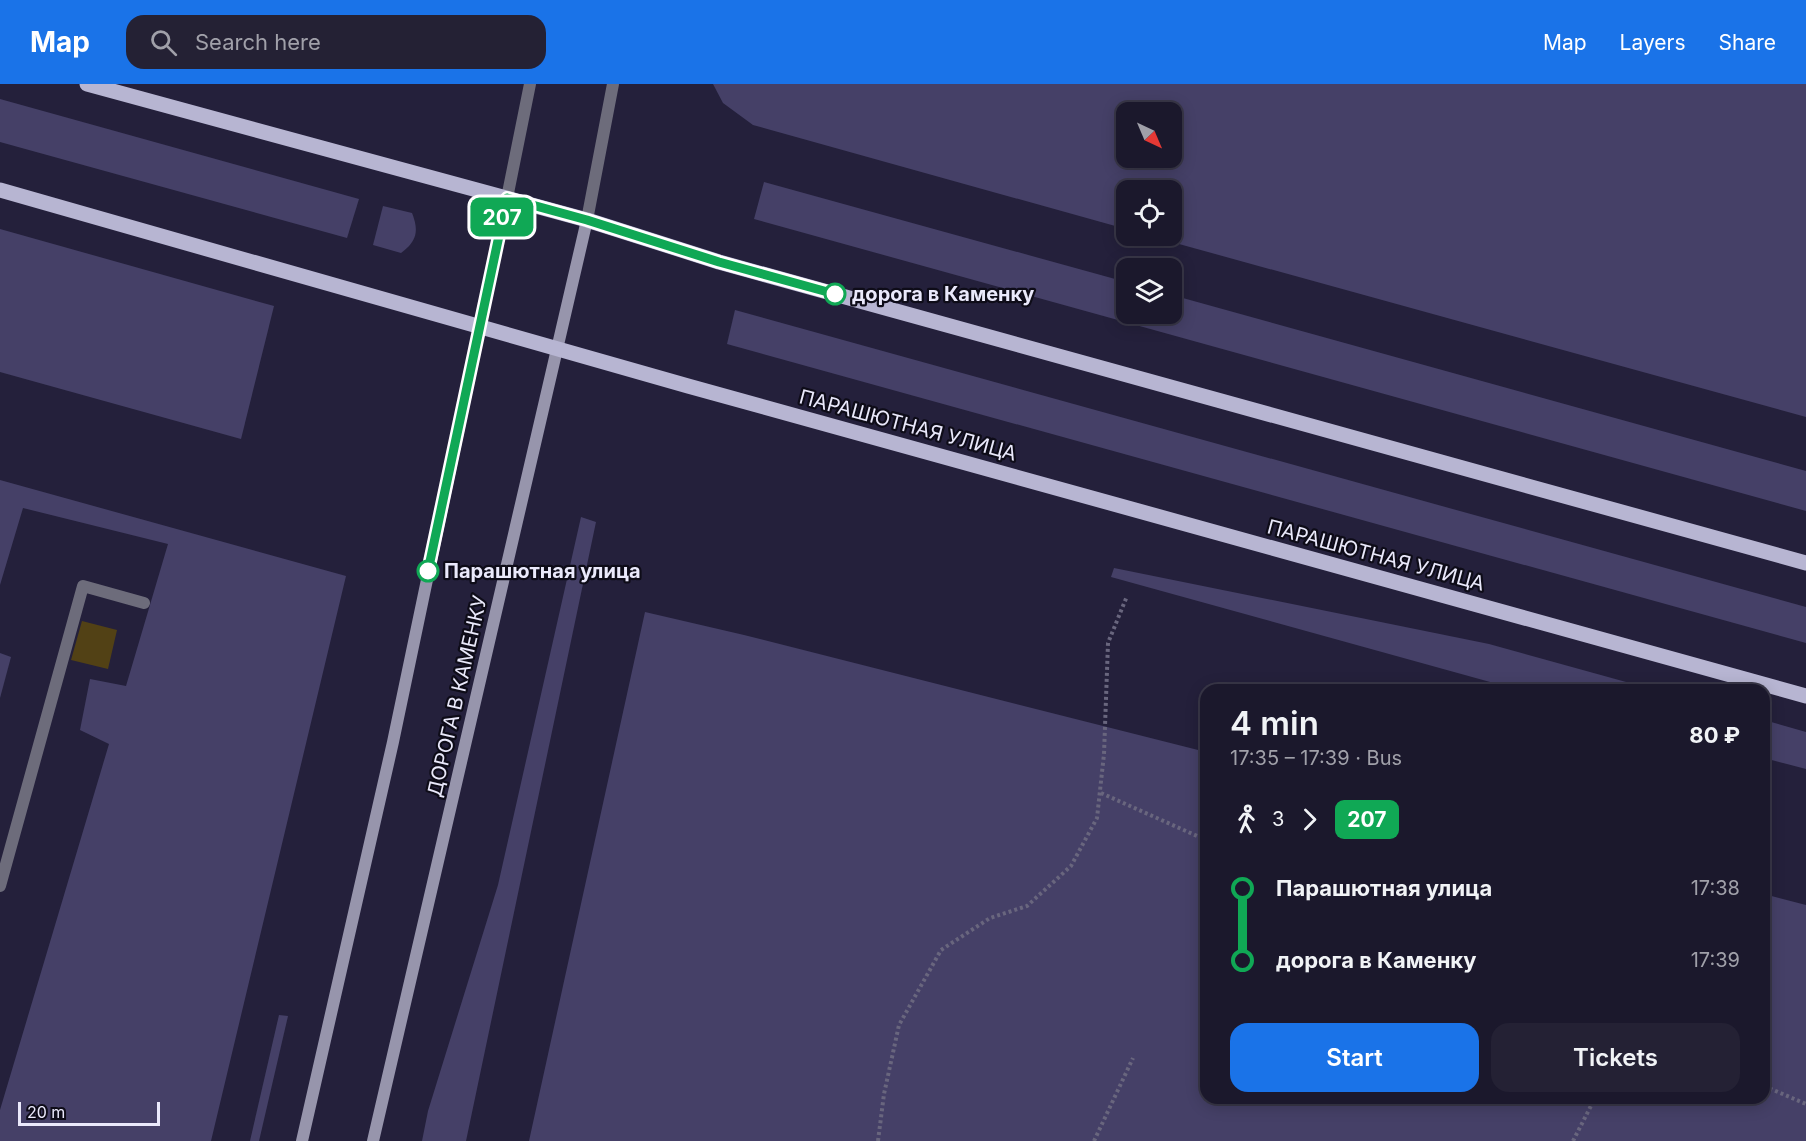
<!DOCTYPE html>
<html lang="en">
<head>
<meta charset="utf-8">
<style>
  body { margin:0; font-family:Inter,sans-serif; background:#242134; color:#f1f3f6; height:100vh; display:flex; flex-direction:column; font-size:22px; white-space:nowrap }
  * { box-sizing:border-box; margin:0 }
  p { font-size:20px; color:#a0a0a9 }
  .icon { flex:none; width:33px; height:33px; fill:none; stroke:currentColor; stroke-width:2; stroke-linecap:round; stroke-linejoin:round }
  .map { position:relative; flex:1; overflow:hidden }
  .panel { position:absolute; left:1200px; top:600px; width:570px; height:420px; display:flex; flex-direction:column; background:#1b182c; border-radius:18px; box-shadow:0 3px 15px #0003,0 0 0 2px #393748 }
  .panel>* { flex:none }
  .badge { padding:0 12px; border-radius:9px; font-size:21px; line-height:39px }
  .needle { width:39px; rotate:136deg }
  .tools { position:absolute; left:1116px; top:18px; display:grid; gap:12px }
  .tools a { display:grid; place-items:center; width:66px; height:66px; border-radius:12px; background:#1b182c; box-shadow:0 3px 15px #0003,0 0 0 2px #393748; font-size:30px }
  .scale { position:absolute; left:18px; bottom:15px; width:142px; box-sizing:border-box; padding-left:6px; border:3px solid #eae9fb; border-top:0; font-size:16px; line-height:21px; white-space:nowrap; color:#eae9fb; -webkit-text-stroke:4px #0e0c18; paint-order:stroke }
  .map>.badge { position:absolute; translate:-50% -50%; box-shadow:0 0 0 3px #fff }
  .legs { display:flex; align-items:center; gap:9px; height:66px; padding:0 30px; font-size:20px }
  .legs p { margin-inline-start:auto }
  .headline { display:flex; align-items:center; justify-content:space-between; height:102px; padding:0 30px }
  h1 { font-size:33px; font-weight:600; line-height:45px }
  .primary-button { display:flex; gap:12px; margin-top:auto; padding:12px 30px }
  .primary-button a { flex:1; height:69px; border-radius:18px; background:#1a73e8; color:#fff; font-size:24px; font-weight:600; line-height:69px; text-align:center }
  .primary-button a+a { background:#242134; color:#f1f3f6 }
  ul { padding:0 30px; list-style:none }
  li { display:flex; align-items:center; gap:21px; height:72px; font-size:22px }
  li i { display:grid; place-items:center; width:9px; height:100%; margin:0 8px; background:currentColor }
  li i::after { content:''; width:15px; height:15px; margin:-8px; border:4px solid; border-radius:50%; background:#1b182c }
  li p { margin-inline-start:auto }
  li:first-child i { background:linear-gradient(#0000 50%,currentColor 0) }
  li:last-child i { background:linear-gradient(currentColor 50%,#0000 0) }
  header { display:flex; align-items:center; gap:36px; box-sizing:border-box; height:84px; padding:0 30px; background:#1a73e8; color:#fff }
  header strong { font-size:28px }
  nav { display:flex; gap:33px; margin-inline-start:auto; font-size:21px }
  .search { width:420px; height:54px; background:#242134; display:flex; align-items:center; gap:15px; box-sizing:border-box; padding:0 21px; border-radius:18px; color:#a0a0a9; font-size:22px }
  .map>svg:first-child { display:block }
</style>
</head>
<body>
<header>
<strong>Map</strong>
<div class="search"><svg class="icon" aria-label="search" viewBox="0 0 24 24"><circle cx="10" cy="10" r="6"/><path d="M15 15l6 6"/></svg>Search here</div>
<nav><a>Map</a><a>Layers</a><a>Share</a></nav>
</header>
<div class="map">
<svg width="1806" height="1057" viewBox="0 0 1806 1057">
  <rect width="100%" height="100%" fill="#24203b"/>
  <!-- green -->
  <g fill="#454067" fill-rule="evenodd">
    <path d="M713,0H1806V333L1150,152H1172V106H1126V145L753,41L723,19ZM1126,28H1172V74H1126Z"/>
    <polygon points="0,15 359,115 347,154 0,58"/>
    <polygon points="764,98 1126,198 1126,230 1172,230 1172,211 1806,387 1806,427 754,135"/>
    <path d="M383,122L412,129C419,147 417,157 401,169L373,161Z"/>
    <polygon points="0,145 274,222 241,355 0,288"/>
    <polygon points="735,226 1806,523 1806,559 727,260"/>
    <polygon points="0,396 346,492 211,1057 0,1057 0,1026 109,660 80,646 90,595 126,602 168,460 23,424 0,501"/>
    <polygon points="581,433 596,438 466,1057 422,1057 428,1027 498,801"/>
    <polygon points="1114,484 1489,560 1655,606 1519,606 1111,493"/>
    <polygon points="645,528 744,551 1206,668 1206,1014 1764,1014 1764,810 1806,821 1806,1057 529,1057"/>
    <polygon points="0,569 11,573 0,614"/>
    <polygon points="1764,636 1806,648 1806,685 1764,674"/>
    <polygon points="279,931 288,932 259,1057 250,1057"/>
  </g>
  <!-- building -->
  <polygon fill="#524115" points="82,537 117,546 108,585 71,576"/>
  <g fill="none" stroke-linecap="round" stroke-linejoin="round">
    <!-- path -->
    <g stroke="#69667e" stroke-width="4" stroke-dasharray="3 3" stroke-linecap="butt">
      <polyline points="1101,709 1206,756"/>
      <polyline points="1764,1002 1806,1020"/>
      <polyline points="878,1057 884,1010 899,941 941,866 990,834 1027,822 1071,782 1097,734 1104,670 1108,559 1127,512"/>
      <polyline points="1094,1057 1133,974"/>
      <polyline points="1573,1057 1595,1014"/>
    </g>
    <!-- service -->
    <polyline stroke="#6d6c7b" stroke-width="12" points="0,802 83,502 144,519"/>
    <!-- minor -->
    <g stroke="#6d6c7b" stroke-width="12">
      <polyline points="507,114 530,0"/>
      <polyline points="587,136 613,0"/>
    </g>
    <!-- secondary -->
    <g stroke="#9795ac" stroke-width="12">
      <polyline points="302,1057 393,658 507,114"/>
      <polyline points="373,1057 587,136"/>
    </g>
    <!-- primary -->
    <g stroke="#b7b5d2" stroke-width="15">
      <polyline points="87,0 587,136 719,178 1806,479"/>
      <polyline points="0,106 688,302 1806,612"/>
    </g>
  </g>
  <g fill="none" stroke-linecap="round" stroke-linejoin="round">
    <!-- line-1 casing -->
    <g stroke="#fff" stroke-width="14">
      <polyline id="line-1" points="428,487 507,114 587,136 719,178 835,210"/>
    </g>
    <!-- line-1 -->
    <use href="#line-1" stroke="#10a855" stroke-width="9"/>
  </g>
  <!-- markers -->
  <g fill="#fff" stroke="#10a855" stroke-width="3">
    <circle cx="835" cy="210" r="10"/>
    <circle cx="428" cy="487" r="10"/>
  </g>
  <g text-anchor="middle" stroke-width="4.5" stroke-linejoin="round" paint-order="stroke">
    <!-- stop labels -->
    <g font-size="20" font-weight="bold" fill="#eae9fb" stroke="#0e0c18" text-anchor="start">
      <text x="852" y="217">дорога в Каменку</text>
      <text x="444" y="494">Парашютная улица</text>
    </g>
    <!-- street labels -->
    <g font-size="20" fill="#eae9fb" stroke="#0e0c18">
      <text transform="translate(908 341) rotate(15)" y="7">ПАРАШЮТНАЯ УЛИЦА</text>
      <text transform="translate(1376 471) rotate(15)" y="7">ПАРАШЮТНАЯ УЛИЦА</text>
      <text transform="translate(457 612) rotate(-77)" y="7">ДОРОГА В КАМЕНКУ</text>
    </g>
  </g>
</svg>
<div class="tools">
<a><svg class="needle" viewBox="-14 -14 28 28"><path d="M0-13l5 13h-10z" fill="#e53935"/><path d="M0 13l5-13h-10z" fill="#a0a0a9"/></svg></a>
<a><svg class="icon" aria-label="locate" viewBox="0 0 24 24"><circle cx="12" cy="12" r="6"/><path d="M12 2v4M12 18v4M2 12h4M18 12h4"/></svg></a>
<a><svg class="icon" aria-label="layers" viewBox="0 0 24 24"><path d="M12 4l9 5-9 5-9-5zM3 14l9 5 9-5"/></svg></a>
</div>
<div class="scale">20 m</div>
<b class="badge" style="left:502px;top:133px;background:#10a855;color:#fff">207</b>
<section class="panel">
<div class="headline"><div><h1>4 min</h1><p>17:35 – 17:39 · Bus</p></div><b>80 ₽</b></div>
<div class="legs"><svg class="icon" aria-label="walk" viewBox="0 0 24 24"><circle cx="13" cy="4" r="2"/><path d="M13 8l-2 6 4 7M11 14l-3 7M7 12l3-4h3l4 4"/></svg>3<svg class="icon" aria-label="forward" viewBox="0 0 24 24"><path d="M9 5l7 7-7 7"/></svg><b class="badge" style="background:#10a855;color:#fff">207</b></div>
<ul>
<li><i style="color:#10a855"></i><b>Парашютная улица</b><p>17:38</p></li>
<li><i style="color:#10a855"></i><b>дорога в Каменку</b><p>17:39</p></li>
</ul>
<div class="primary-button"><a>Start</a><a>Tickets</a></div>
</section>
</div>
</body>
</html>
